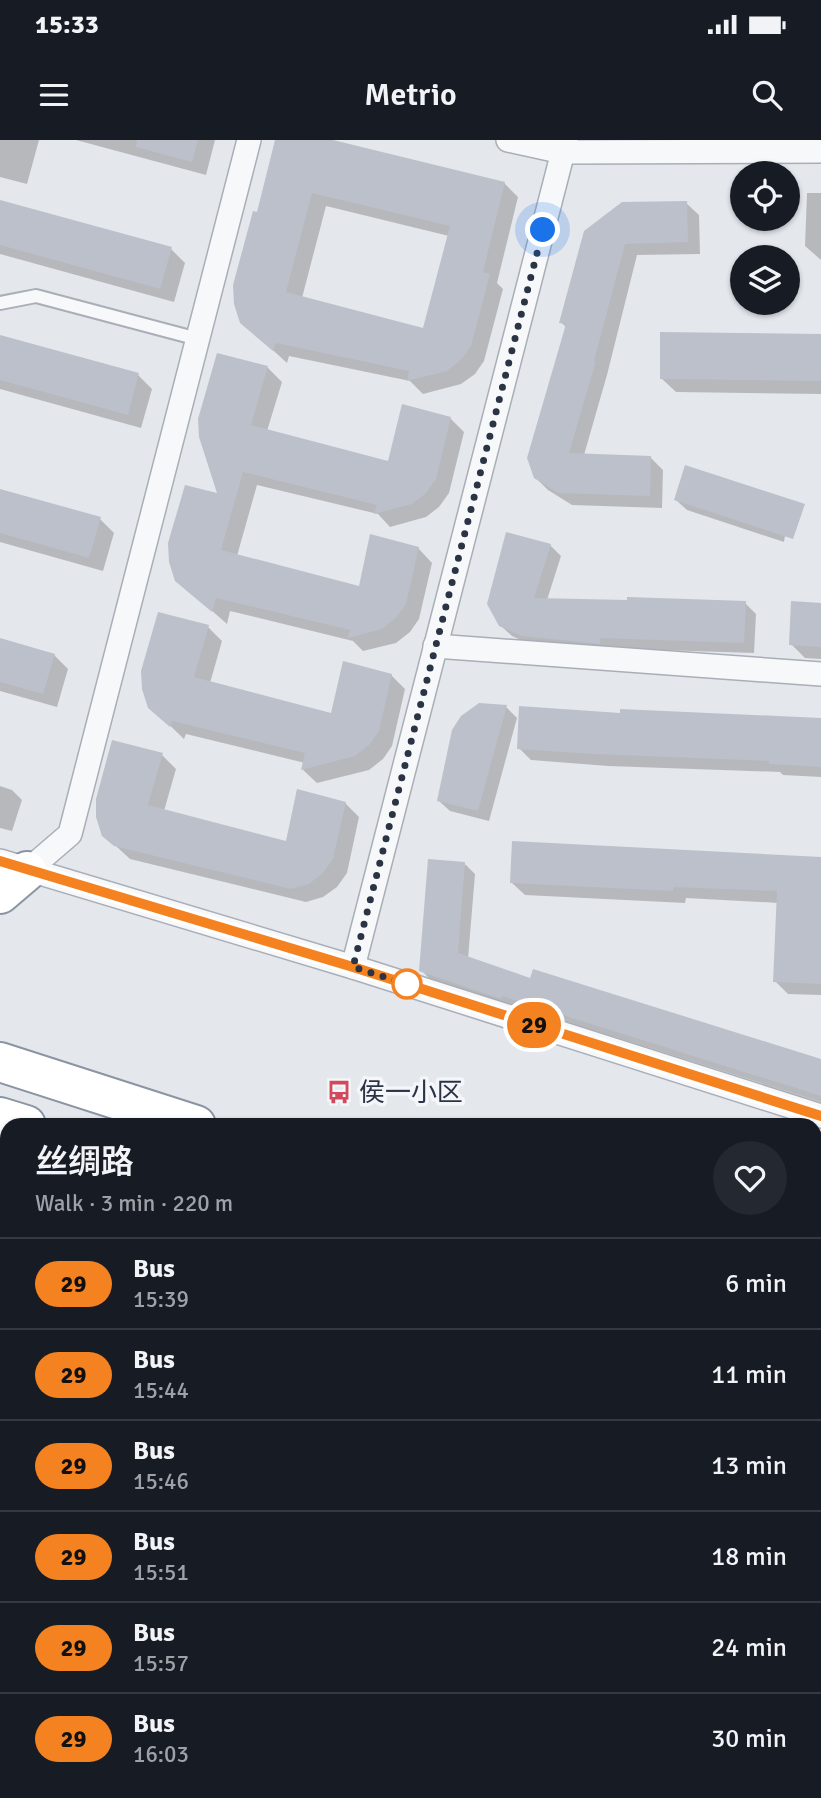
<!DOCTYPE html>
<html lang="en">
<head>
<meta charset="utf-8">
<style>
  body { margin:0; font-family:Signika,"Noto Sans SC",sans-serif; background:#242831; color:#f1f3f6; height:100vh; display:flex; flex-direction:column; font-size:26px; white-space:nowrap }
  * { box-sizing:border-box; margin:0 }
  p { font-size:23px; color:#9ea1a6 }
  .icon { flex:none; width:38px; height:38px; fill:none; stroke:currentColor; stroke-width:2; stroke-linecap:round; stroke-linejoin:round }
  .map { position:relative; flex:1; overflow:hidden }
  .panel { position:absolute; left:0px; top:978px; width:822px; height:681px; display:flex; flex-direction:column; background:#171b24; border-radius:21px 21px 0 0; box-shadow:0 2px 5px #0004 }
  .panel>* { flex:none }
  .badge { padding:0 14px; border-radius:23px; font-size:24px; line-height:46px }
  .buttons { position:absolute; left:730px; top:21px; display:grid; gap:14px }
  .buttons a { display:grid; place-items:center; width:70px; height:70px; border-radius:50%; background:#171b24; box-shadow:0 2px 5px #0004; font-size:35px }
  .you { position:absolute; width:35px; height:35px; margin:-18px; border:5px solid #fff; border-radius:50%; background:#1a73e8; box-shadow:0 0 0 10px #1a73e833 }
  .map>.badge { position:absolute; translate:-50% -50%; box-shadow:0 0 0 4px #fff }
  .round { display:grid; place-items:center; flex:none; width:74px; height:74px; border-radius:37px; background:#242831 }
  .overview { display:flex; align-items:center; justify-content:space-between; height:119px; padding:0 35px }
  h1 { font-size:33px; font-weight:600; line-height:52px }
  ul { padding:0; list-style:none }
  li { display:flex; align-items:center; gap:21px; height:91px; padding:0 35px; border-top:2px solid #363941 }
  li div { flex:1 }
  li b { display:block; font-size:26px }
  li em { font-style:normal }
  li .badge { min-width:77px; font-weight:700; text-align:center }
  .status { display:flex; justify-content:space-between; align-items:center; height:49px; padding:0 35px; background:#171b24; direction:ltr }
  .status svg { height:19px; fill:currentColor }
  header { display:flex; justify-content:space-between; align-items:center; height:91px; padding:0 35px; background:#171b24; font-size:32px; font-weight:600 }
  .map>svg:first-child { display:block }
</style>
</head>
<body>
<div class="status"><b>15:33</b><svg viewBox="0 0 49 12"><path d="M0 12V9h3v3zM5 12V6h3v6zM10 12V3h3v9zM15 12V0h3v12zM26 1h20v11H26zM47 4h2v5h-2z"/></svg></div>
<header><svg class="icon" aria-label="menu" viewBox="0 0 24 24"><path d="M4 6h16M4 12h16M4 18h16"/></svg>Metrio<svg class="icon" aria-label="search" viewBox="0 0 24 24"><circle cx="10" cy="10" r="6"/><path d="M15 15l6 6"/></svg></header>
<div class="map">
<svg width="821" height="1658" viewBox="0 0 821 1658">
  <rect width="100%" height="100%" fill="#e4e7ec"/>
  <!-- built -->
  <polygon fill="#d2d6de" points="821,1292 821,1345 816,1344 816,1306"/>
  <!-- green -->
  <polygon fill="#c9d6c5" points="0,1406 7,1408 7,1519 0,1530"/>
  <!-- shadow -->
  <g fill="#0003" fill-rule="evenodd">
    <polygon points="0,0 39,0 27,44 0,37"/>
    <polygon points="76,0 215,0 206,35"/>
    <path d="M276,0H326L504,43L518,57L497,143L503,149L484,221L475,234L461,244L423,254L410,241L289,216L287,223L242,182L258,75ZM326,66L449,96L425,190L302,158Z"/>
    <polygon points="807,53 821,53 821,120 805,106"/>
    <polygon points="0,61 171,109 185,123 174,162 0,114"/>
    <polygon points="686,63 699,75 700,114 637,115 607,235 584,315 651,318 663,330 662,368 572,365 548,350 535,337 567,188 561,182 585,92"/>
    <polygon points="0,196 138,235 152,249 141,288 0,249"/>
    <polygon points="821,196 821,254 676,252 661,238"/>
    <polygon points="219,215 268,228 282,242 267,291 390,323 450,278 464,292 449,353 439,367 426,377 390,387 378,374 257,345 237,416 360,448 418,408 432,423 419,479 410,492 396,503 363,511 353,501 230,471 227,484 177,440 219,356"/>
    <polygon points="0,351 100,379 114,393 103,431 0,402"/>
    <polygon points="676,360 789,368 784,402 687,370"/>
    <polygon points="550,405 561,416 547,460 745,463 756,474 754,513 534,506 512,496 500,485"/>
    <polygon points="821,464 821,519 805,518 791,504"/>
    <polygon points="208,487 222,501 210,543 333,575 391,535 405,549 392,606 383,619 369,630 317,643 303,630 305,623 186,594 184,599 160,576"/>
    <polygon points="0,500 54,515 68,529 57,567 0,551"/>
    <polygon points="506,567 517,578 489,681 450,671 439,661"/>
    <polygon points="622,575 821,580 821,637 783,635 780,632 608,626 531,620 519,608"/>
    <polygon points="162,615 176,629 164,671 287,703 345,663 359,677 347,733 337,747 323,757 306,762 130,719 104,695"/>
    <polygon points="0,646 12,650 22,660 12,691 0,688"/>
    <polygon points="821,719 821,855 788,854 775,841 779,763 686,758 685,763 525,755 512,743"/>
    <polygon points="465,724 475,734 468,819 531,841 821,921 821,962 513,865 511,869 432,841 421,830"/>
  </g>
  <!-- building -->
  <g fill="#bbc0ca" fill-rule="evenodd">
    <polygon points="137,0 198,0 192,22 136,7"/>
    <path d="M275,0H333L505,42L483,132L490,134L471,206L461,220L447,231L407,241L409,231L276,203L273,211L240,183L234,164L233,145L253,71L257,72ZM312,53L450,86L423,188L286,152Z"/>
    <polygon points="0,60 172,107 160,149 0,105"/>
    <polygon points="687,61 688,102 625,104 594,221 596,221 569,313 651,316 650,356 558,353 534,338 527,318 566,184 559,183 584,91 622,62"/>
    <polygon points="660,192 821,194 821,241 660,239"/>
    <polygon points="0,195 139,233 128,275 0,240"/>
    <polygon points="217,213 268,226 251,285 388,321 402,264 451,277 436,339 426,353 412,364 374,374 377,365 243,332 221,410 359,446 370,394 419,407 406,464 396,478 382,489 348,498 350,490 216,458 212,472 175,441 169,422 168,403 185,345 217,353 199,297 198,279"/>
    <polygon points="685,325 805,364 793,399 674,360"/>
    <polygon points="0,349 101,377 89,418 0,393"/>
    <polygon points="506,392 551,404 534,458 627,460 627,457 746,461 744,503 600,498 600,504 522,496 499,486 487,464"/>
    <polygon points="791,461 821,463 821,507 789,505"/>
    <polygon points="158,472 209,485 194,537 331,573 343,521 392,534 379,591 369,605 355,616 301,630 305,613 172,581 170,587 148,568 142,549 141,531"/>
    <polygon points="0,498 55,514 43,554 0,542"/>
    <polygon points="479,563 507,565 478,671 437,661 452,590 461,576"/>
    <polygon points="519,566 620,573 620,569 821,578 821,627 769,624 769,621 594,614 517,609"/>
    <polygon points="112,600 163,613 148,665 286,701 297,649 346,662 333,719 323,733 309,744 291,749 114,706 102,696 96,677 96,659"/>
    <polygon points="512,701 821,717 821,844 773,842 777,751 674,747 673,751 510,743"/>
    <polygon points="428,719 465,722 458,813 530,838 533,829 821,919 821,956 502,856 501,859 419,831"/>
  </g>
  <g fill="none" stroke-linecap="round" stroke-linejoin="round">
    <!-- service casing -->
    <g stroke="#a9aeb7" stroke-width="16">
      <polyline id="service" points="0,163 36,156 198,199"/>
    </g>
    <!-- minor casing -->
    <g stroke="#a9aeb7" stroke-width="26">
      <g id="minor">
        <polyline points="508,0 563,12 821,11"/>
        <polyline points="435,506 821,534"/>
        <polyline points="0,721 353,827 821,976"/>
        <polyline points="27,731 70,694 249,0"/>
        <polyline points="353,827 566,0"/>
        <polyline points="0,1162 7,1164"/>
      </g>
    </g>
    <!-- trunk casing -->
    <g stroke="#8b94a3" stroke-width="42">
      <g id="trunk">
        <polyline points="0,754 27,731"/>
        <polyline points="0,922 196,985"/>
        <polyline points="0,977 26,985"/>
        <polyline points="816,1186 821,1187"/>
        <polyline points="816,1246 821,1247"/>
      </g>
    </g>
    <!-- service -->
    <use href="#service" stroke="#f7f8fa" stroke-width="12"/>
    <!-- minor -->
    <use href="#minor" stroke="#f7f8fa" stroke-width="23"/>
    <!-- trunk -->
    <use href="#trunk" stroke="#fff" stroke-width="38"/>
    <!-- rail -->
    <g stroke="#7d8696" stroke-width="5" stroke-dasharray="3.5 7" stroke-linecap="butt">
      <polyline points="0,1045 7,1047"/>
      <polyline points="0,1060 7,1062"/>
      <polyline points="816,1303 821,1304"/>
      <polyline points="816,1318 821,1320"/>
    </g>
  </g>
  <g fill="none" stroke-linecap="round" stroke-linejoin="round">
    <!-- line casing -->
    <g stroke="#fff" stroke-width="16">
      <polyline id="line" points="0,721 353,827 821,976"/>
    </g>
    <!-- line -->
    <use href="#line" stroke="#f58220" stroke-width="10"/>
    <!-- walk -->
    <polyline stroke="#2b3445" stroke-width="7" stroke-dasharray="0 12.6" points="407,844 353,827 543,90"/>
  </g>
  <!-- icons -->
  <defs>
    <g id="bus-bare" transform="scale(1.89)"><path d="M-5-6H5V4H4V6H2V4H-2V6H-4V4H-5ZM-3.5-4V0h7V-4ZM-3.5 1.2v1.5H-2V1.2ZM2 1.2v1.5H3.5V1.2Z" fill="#d1495b" stroke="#f4f6f9" stroke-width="2.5" paint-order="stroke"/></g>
  </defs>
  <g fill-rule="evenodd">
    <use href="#bus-bare" x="339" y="952"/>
  </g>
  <!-- markers -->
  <circle fill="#fff" stroke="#f58220" stroke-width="3.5" cx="407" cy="844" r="14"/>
  <g text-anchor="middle" stroke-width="7" stroke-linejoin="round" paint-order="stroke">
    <!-- poi labels -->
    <g font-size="26" fill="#2b3445" stroke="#f4f6f9" text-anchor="start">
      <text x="359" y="961">侯一小区</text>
    </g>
  </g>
</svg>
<div class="buttons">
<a><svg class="icon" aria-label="locate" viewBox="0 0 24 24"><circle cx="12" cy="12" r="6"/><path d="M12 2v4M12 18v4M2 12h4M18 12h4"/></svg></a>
<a><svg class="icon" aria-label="layers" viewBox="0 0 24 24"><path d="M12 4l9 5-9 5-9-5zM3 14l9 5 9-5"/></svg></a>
</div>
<div class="you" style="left:543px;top:90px"></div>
<b class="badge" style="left:534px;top:885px;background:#f58220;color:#111">29</b>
<section class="panel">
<div class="overview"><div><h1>丝绸路</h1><p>Walk · 3 min · 220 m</p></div><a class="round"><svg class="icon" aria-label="heart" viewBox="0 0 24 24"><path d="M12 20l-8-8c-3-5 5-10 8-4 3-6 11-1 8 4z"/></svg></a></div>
<ul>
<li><span class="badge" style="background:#f58220;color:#111">29</span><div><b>Bus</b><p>15:39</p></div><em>6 min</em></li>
<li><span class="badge" style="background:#f58220;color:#111">29</span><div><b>Bus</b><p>15:44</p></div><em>11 min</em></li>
<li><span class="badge" style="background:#f58220;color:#111">29</span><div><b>Bus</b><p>15:46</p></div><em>13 min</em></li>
<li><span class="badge" style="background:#f58220;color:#111">29</span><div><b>Bus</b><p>15:51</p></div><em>18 min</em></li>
<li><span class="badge" style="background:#f58220;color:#111">29</span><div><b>Bus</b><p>15:57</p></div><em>24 min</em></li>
<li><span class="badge" style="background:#f58220;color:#111">29</span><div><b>Bus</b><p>16:03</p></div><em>30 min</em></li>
</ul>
</section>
</div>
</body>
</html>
